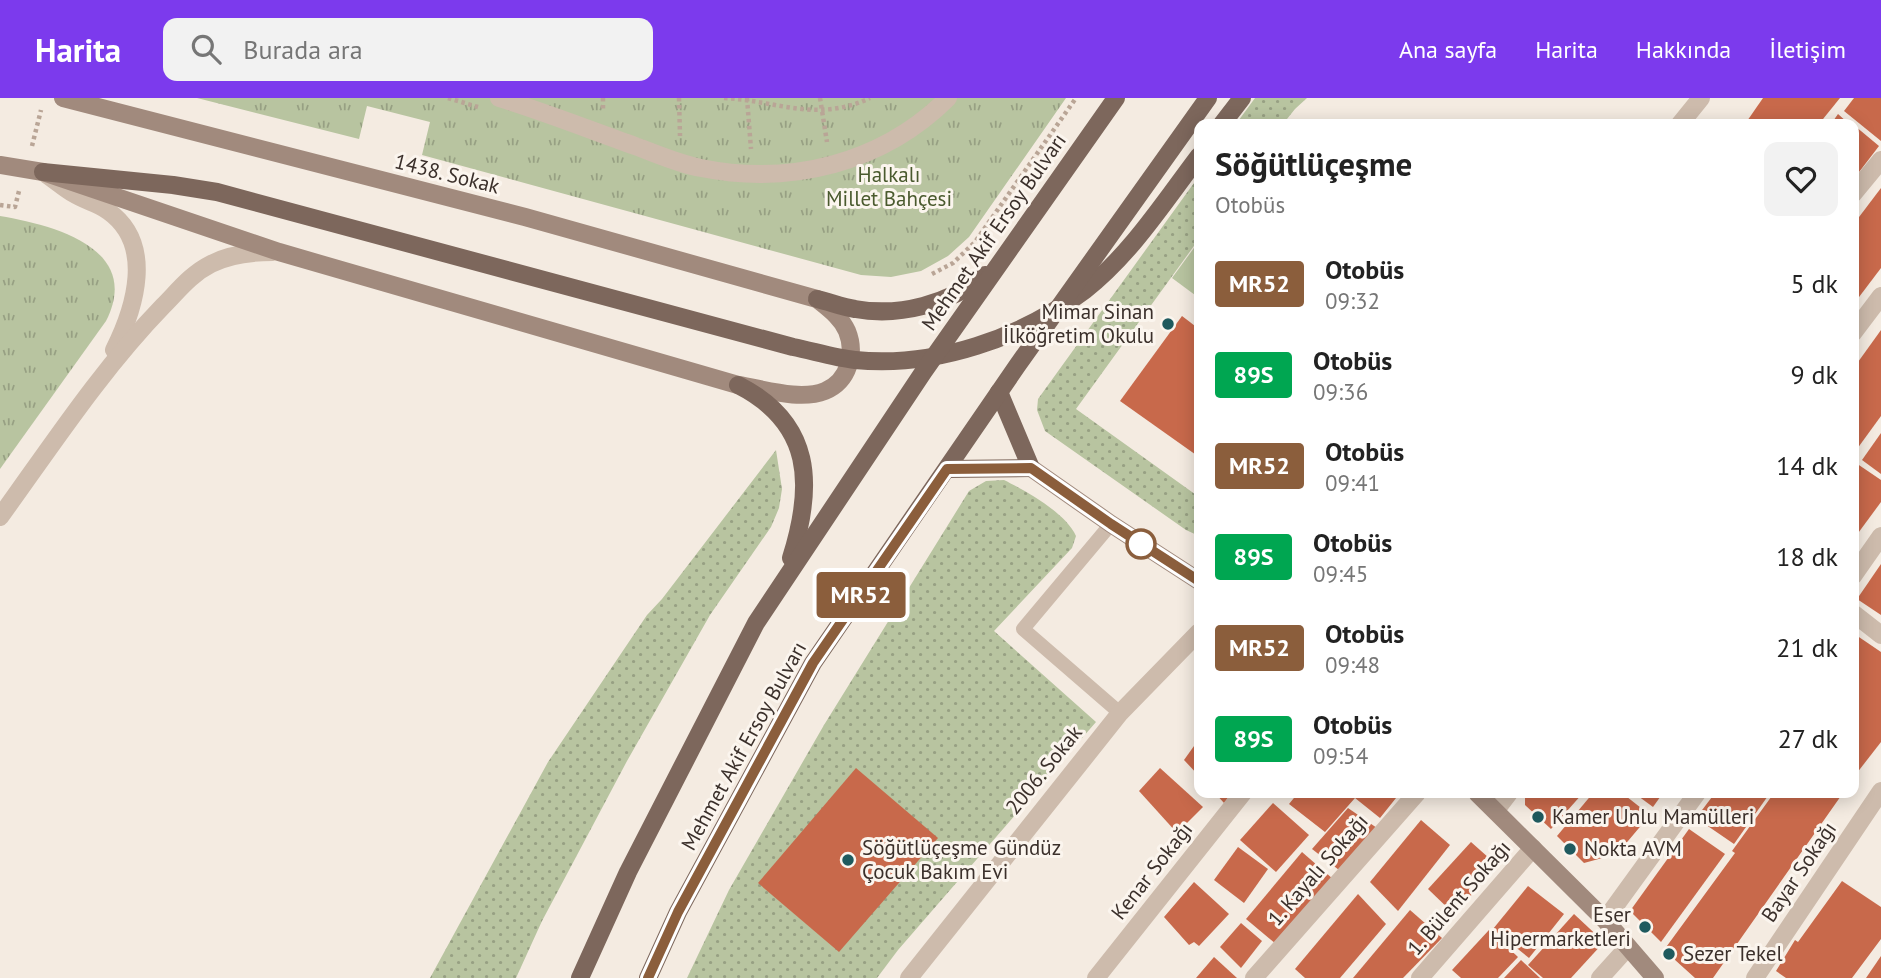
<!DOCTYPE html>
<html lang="tr">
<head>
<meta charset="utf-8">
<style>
  body { margin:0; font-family:"PT Sans",sans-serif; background:#f2f2f2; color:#222; height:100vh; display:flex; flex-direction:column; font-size:26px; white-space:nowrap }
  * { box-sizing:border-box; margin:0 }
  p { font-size:23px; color:#767676 }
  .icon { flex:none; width:38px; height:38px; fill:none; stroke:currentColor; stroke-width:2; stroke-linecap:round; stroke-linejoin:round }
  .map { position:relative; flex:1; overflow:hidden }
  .drawer { position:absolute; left:1194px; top:21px; width:665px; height:679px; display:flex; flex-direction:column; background:#fff; border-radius:14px; box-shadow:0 4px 18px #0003 }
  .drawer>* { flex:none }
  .badge { padding:0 14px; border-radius:5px; font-size:24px; line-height:46px }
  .map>.badge { position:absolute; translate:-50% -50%; box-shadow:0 0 0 4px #fff }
  .round { display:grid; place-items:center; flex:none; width:74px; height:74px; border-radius:14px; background:#f2f2f2 }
  .summary { display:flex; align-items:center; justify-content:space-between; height:119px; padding:0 21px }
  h1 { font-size:33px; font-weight:700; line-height:52px }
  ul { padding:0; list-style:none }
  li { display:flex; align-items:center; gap:21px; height:91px; padding:0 21px }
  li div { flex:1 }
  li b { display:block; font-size:26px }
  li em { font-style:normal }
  li .badge { min-width:77px; font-weight:700; text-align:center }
  header { display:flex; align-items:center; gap:42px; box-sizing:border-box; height:98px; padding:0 35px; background:#7c3aed; color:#fff }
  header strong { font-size:33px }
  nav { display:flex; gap:38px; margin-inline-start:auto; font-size:24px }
  .search { width:490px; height:63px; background:#f2f2f2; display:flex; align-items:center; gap:18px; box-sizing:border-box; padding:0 24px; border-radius:14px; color:#767676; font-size:26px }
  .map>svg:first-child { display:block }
</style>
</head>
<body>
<header>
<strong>Harita</strong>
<div class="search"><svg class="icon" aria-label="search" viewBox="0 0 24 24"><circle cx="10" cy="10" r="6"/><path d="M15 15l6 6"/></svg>Burada ara</div>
<nav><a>Ana sayfa</a><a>Harita</a><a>Hakkında</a><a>İletişim</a></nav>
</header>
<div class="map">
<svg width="1881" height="880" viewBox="0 0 1881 880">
  <defs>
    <pattern id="grass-dots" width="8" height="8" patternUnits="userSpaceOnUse" patternTransform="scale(1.75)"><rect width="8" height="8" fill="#b8c4a0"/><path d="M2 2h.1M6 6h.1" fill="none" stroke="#97a083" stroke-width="1.8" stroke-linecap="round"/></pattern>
    <pattern id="park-tufts" width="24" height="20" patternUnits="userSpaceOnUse" patternTransform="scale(1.75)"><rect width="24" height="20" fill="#b8c4a0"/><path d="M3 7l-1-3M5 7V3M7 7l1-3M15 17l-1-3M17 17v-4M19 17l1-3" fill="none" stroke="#97a083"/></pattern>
  </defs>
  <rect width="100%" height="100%" fill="#f4ebe1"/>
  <!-- grass -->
  <g fill="url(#grass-dots)">
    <polygon points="1255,0 1307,0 1295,11 1283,26 1236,26"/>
    <polygon points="1199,78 1199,141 1076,311 1199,399 1199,438 1186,432 1045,333 1037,312 1038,301"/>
    <polygon points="776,352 782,391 779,410 771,429 710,517 627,663 542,823 516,880 430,880 548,664 647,517 662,501"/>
    <path d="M1004,382C1026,393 1066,415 1076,438L1072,450L994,533L1096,624L898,852L877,880H687L729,792L824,627L969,393L986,383Z"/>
  </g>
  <!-- park -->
  <g fill="url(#park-tufts)">
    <polygon points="197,0 1066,0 969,139 948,158 921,173 891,179 861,177 422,57 430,24 367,8 359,41"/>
    <path d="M0,118C53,127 143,150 106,223L0,371Z"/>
  </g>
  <!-- garden -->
  <polygon fill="#b8c4a0" points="1199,143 1199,200 1172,180"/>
  <!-- building -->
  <g fill="#c8694b">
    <polygon points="1763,0 1840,0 1819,26 1745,26"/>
    <polygon points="1854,0 1881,0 1881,43 1844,13"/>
    <polygon points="1838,16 1848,25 1849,23 1879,48 1856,78 1853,76 1853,26 1831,26"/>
    <polygon points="1881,90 1881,170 1853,207 1853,127"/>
    <polygon points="1182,218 1199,231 1199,359 1120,303"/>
    <polygon points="1881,232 1881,318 1857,351 1853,348 1853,271"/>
    <polygon points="1881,335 1881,376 1862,362"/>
    <polygon points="1853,363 1881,382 1881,404 1853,442"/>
    <polygon points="1881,466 1881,517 1857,501"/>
    <polygon points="1853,535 1881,554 1881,644 1853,680"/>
    <polygon points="1199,641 1199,678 1184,662"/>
    <polygon points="856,670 938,740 839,854 758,785"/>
    <polygon points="1160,670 1203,709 1177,735 1139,693"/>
    <polygon points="1215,695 1232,695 1224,705"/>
    <polygon points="1298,695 1400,695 1380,720 1355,700 1325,734 1289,706"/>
    <polygon points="1525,695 1583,695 1551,731 1525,707"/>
    <polygon points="1593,695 1622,695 1650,717 1617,756 1584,765 1557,738"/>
    <polygon points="1634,695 1663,695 1653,709"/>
    <polygon points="1715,695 1770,695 1734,746 1696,720"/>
    <polygon points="1774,695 1843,695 1713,880 1695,880 1664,852 1735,755 1732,753"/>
    <polygon points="1273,705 1309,737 1276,774 1240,742"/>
    <polygon points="1348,710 1377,730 1339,772 1312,751"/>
    <polygon points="1421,722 1450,747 1398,813 1370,784"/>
    <polygon points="1689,731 1725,756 1661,844 1630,813"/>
    <polygon points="1471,744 1498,768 1454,816 1428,791"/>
    <polygon points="1238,749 1268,771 1244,805 1214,782"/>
    <polygon points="1302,754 1333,781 1276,846 1246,821"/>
    <polygon points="1842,783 1881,809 1881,841 1852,880 1786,880 1776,873 1795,842 1798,844"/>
    <polygon points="1194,784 1229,816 1199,848 1194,844 1189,847 1164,819"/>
    <polygon points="1528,788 1564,816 1529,860 1493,831"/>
    <polygon points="1358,796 1386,826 1340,880 1305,880 1295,871"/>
    <polygon points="1410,812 1442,840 1403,880 1353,880"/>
    <polygon points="1574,816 1604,844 1571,880 1543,880 1528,867"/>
    <polygon points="1241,825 1262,843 1241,870 1220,849"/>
    <polygon points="1489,832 1518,859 1498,880 1461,880 1452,872"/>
    <polygon points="1881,858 1881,880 1866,880"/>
    <polygon points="1214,859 1237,880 1196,880"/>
    <polygon points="1521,862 1540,880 1504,880"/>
  </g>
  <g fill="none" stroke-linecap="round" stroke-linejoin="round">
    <!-- path -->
    <g stroke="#b9a596" stroke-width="4.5" stroke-dasharray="3.5 3.5" stroke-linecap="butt">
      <polyline points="448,0 478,9"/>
      <polyline points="603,0 603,12"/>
      <polyline points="679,0 680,38"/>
      <path d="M724,0C779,3 816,25 870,0"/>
      <polyline points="747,0 751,51"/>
      <polyline points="820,0 827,44"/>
      <polyline points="32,48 41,12"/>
      <polyline points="0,107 15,109 19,93"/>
      <polyline points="932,176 953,165 975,144 1076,0"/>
    </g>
    <!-- lane -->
    <polyline stroke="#cdbbac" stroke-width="14" points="1111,426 1023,531 1120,615"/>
    <!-- street -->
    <g stroke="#cdbbac" stroke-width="18">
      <path d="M499,0C545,14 590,32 635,48C657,56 679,66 701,70C791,88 883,65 948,0"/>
      <polyline points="1680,26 1701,0"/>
      <path d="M47,77C56,83 65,91 74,96C85,103 98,105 108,113C155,146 135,210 114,252"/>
      <polyline points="1853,96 1881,62"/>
      <polyline points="1853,235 1881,198"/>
      <path d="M0,419C52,347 101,272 163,208C178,193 191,176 211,166C230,156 252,154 273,154"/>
      <polyline points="1853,478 1881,438"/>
      <polyline points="1853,515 1881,537"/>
      <polyline points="1496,712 1509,695"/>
      <polyline points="1605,822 1697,695"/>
      <polyline points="909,880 1120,615 1199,534"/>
      <polyline points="1096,880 1243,695"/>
      <polyline points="1254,880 1417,695"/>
      <polyline points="1420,880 1533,750"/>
      <polyline points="1600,880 1628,849"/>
      <polyline points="1755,880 1881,693"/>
    </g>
    <!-- secondary -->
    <g stroke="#a18a7d" stroke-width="18">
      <path d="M0,67L43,74L279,154L738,287C764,291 800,303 825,293C849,283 856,255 847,233C841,219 828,210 817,201L525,119L63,0"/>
      <polyline points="1031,370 1111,426 1199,483"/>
      <polyline points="1477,695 1605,822 1655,880"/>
    </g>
    <!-- primary -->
    <g stroke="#7d675c" stroke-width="18">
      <polyline points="1222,26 1242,0"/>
      <path d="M43,74L173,87L217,94L793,249C813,253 835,260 855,262C935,270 1022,240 1085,192C1131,156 1164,104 1199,58"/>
      <path d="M817,201C830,204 842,209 855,211C900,219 949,206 985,177"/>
      <path d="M738,287C813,325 814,387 791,460"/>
      <polyline points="947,371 1031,370 999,294"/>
      <polyline points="580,880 628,774 756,525 924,273 1116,0"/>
      <polyline points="648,880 678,814 813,565 1017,268 1208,0"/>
    </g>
  </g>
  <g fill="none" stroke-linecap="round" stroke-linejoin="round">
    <!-- line casing -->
    <g stroke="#fff" stroke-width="16">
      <polyline id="line" points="648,880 678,814 813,565 947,371 1031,370 1111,426 1199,483"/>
    </g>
    <!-- line -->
    <use href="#line" stroke="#8b5e3c" stroke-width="10"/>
  </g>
  <!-- markers -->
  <g fill="#1f5a5e" stroke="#fbf5ee" stroke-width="2.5">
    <circle cx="1168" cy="226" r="7"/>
    <circle cx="1538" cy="719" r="7"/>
    <circle cx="1570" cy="751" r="7"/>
    <circle cx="848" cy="762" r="7"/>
    <circle cx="1645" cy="829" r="7"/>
    <circle cx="1669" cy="856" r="7"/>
  </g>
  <circle fill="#fff" stroke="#8b5e3c" stroke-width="3.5" cx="1141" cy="446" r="14"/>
  <g text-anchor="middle" stroke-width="6" stroke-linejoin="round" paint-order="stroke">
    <!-- street labels -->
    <g font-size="21" fill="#3b302b" stroke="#fbf5ee">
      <text transform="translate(447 76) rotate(14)" y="7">1438. Sokak</text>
      <text transform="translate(994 134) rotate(-55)" y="7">Mehmet Akif Ersoy Bulvarı</text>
      <text transform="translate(744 648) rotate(-61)" y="7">Mehmet Akif Ersoy Bulvarı</text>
      <text transform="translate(1044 672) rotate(-51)" y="7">2006. Sokak</text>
      <text transform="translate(1318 772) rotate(-49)" y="7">1. Kayalı Sokağı</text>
      <text transform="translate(1152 773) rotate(-52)" y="7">Kenar Sokağı</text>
      <text transform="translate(1799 774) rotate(-56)" y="7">Bayar Sokağı</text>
      <text transform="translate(1459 800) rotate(-49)" y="7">1. Bülent Sokağı</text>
    </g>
    <!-- park labels -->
    <g font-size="21" fill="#4a5a2e" stroke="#fbf5ee">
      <text x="889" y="84">Halkalı<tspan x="889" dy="24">Millet Bahçesi</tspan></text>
    </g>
    <!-- poi labels -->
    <g font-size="21" fill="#3b302b" stroke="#fbf5ee" text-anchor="start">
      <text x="1154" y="221" text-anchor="end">Mimar Sinan<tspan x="1154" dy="24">İlköğretim Okulu</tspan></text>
      <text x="1552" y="726">Kamer Unlu Mamülleri</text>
      <text x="862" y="757">Söğütlüçeşme Gündüz<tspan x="862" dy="24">Çocuk Bakım Evi</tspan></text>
      <text x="1584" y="758">Nokta AVM</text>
      <text x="1631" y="824" text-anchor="end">Eser<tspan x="1631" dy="24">Hipermarketleri</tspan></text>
      <text x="1683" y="863">Sezer Tekel</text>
    </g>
  </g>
</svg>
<b class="badge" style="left:861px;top:497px;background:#8b5e3c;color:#fff">MR52</b>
<section class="drawer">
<div class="summary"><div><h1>Söğütlüçeşme</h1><p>Otobüs</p></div><a class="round"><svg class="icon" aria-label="heart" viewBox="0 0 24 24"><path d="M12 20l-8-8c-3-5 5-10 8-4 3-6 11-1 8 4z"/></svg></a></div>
<ul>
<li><span class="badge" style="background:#8b5e3c;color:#fff">MR52</span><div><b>Otobüs</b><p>09:32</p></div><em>5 dk</em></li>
<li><span class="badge" style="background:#00a651;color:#fff">89S</span><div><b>Otobüs</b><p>09:36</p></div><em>9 dk</em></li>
<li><span class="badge" style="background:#8b5e3c;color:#fff">MR52</span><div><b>Otobüs</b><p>09:41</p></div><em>14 dk</em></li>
<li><span class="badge" style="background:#00a651;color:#fff">89S</span><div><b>Otobüs</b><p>09:45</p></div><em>18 dk</em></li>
<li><span class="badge" style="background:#8b5e3c;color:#fff">MR52</span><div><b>Otobüs</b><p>09:48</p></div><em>21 dk</em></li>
<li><span class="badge" style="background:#00a651;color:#fff">89S</span><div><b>Otobüs</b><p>09:54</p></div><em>27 dk</em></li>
</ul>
</section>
</div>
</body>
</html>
